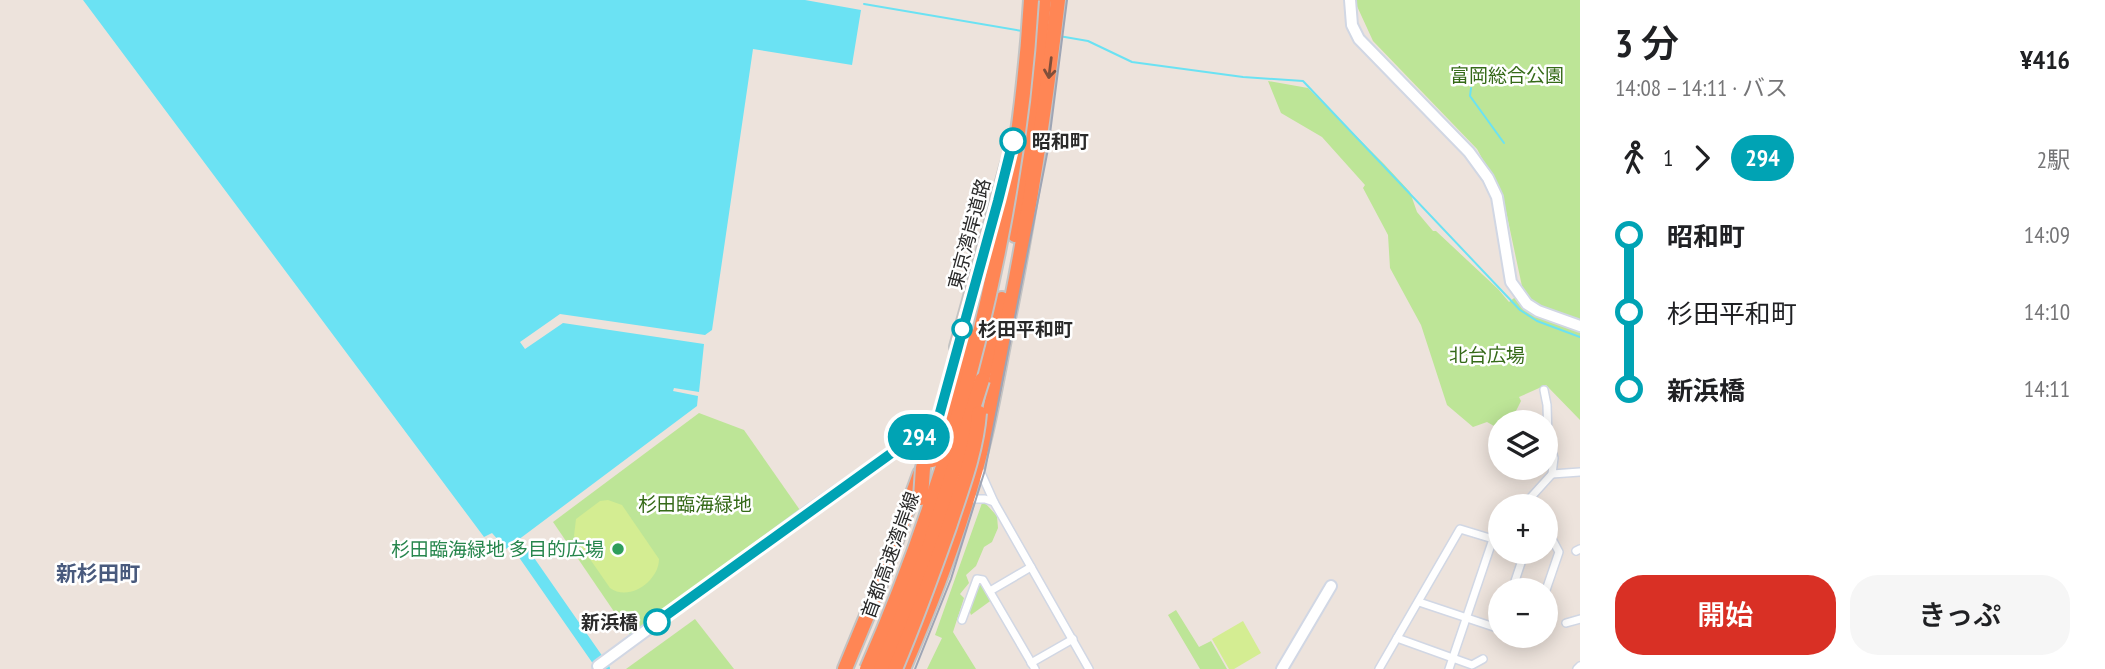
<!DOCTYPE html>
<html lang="ja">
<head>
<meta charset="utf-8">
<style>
  body { margin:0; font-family:"PT Sans Narrow","Noto Sans JP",sans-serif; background:#f6f6f6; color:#202124; height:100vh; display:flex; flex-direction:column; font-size:26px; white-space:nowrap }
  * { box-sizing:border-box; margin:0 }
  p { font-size:23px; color:#757577 }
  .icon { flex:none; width:38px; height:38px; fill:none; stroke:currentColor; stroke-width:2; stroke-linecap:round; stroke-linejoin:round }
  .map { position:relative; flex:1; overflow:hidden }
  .drawer { display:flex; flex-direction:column; background:#fff; width:525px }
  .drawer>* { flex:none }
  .badge { padding:0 14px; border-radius:23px; font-size:24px; line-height:46px }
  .tools { position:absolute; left:1488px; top:410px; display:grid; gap:14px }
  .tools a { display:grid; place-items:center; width:70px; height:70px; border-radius:50%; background:#fff; box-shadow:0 4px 18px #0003; font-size:35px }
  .map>.badge { position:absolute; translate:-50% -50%; box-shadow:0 0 0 4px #fff }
  .legs { display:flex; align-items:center; gap:10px; height:77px; padding:0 35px; font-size:23px }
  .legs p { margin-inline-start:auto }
  .overview { display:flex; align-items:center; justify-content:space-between; height:119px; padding:0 35px }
  h1 { font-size:38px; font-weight:600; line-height:52px }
  .button { display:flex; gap:14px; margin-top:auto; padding:14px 35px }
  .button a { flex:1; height:80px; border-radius:28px; background:#d93025; color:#fff; font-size:28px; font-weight:600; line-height:80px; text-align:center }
  .button a+a { background:#f6f6f6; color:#202124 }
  ul { padding:0 35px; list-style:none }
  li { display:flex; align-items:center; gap:24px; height:77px; font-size:26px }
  li i { display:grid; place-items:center; width:10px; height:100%; margin:0 9px; background:currentColor }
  li i::after { content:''; width:18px; height:18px; margin:-9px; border:5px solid; border-radius:50%; background:#fff }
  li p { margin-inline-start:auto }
  li:first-child i { background:linear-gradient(#0000 50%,currentColor 0) }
  li:last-child i { background:linear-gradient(currentColor 50%,#0000 0) }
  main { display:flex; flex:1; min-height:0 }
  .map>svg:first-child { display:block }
</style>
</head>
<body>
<main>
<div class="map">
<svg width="1580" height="669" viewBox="0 0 1580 669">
  <rect width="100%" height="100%" fill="#ede3dc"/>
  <!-- green -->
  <g fill="#bde597">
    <polygon points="1357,0 1580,0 1580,420 1546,385 1519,397 1521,401 1512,419 1500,422 1494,426 1487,422 1473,427 1447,405 1421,325 1390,268 1388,235 1363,188 1365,185 1322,137 1281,113 1268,81 1308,88 1384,164 1410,192 1417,212 1433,231 1436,231 1498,289 1509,302 1523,291 1503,197 1477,149 1373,41 1356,4"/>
    <polygon points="699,413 744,430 802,513 632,638 553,522"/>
    <polygon points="982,503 986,504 997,516 998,528 992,542 984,547 976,566 966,575 969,583 960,594 964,598 953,632 976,669 927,669 942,638 935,635"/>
    <polygon points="976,582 984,582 993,599 971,615 968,607"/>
    <polygon points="1176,610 1199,647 1211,641 1227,669 1200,669 1168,615"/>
    <polygon points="695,619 734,669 626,669"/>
  </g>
  <!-- pitch -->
  <g fill="#d4ed92">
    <path d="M608,500L622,505L659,559C659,581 629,602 610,588L574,536L576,519L600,501Z"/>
    <polygon points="1243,621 1261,653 1234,669 1229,669 1212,639"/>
  </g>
  <!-- water -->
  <polygon fill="#6be2f3" points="83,0 805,0 861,10 852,65 753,49 712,330 705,335 560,314 520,342 525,349 563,323 704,344 699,392 674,388 673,391 698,396 697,406 506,549 492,533 484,537"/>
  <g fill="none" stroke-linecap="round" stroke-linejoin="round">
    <!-- stream -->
    <g stroke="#6be2f3" stroke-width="2">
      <polyline points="864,4 1022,31"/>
      <polyline points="1059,36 1088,41 1132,62 1243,77 1303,81 1520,310 1537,321 1580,337"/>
      <polyline points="1471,88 1470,96 1504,143"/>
    </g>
    <!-- river -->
    <polyline stroke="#6be2f3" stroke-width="12" points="515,541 604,669"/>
    <!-- street casing -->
    <g stroke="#d1d7e4" stroke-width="10">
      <g id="street">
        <polyline points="1544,390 1547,405 1548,438 1554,458 1552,474"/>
        <polyline points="977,464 994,502 1089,669"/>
        <polyline points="968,499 985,499 994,502"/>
        <polyline points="1523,506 1552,474 1580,472"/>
        <polyline points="1545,526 1559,552 1545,593"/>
        <polyline points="1576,551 1580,549"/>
        <polyline points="1512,590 1525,551"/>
        <polyline points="990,591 1031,567"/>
        <polyline points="1419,602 1500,629"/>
        <polyline points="962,620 977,579 983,580 1035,669"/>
        <polyline points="1566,623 1580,619"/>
        <polyline points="1518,635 1529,639 1531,635"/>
        <polyline points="1397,638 1472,665 1483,659"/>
        <polyline points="1031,663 1073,639"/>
        <polyline points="1379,669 1460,529 1493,539"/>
        <polyline points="1449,669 1493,539 1500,532"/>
        <polyline points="1577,669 1580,666"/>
      </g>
    </g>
    <!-- secondary casing -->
    <g stroke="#d1d7e4" stroke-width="14">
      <g id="secondary">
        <polyline points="1350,0 1352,25 1359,39 1469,152 1488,178 1497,197 1511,282 1527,304 1538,311 1580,326"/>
        <polyline points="598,666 807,512 907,442 925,436 942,443"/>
        <polyline points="1282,669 1331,586"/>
      </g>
    </g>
    <!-- highway casing -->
    <g stroke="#c3c3c3" stroke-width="18">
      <g id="highway">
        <polyline points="1015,235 1033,108 1044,0"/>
        <polyline points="957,347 1008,164"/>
        <polyline points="982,380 1002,299"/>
        <polyline points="845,669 879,587 920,474"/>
        <path d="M903,669C936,593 966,514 985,434C995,391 1002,347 1011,304C1031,203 1046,102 1058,0"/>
      </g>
    </g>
    <!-- street -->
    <use href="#street" stroke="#fff" stroke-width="7"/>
    <!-- secondary -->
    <use href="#secondary" stroke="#fff" stroke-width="10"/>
    <!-- highway -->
    <use href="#highway" stroke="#ff8655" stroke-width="14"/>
    <!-- tram -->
    <polyline stroke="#9ea5b5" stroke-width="2" points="915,669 951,579 985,470 1048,149 1067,0"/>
    <!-- highway-bridge casing -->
    <g stroke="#c3c3c3" stroke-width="18" stroke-linecap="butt">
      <g id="highway-bridge">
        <polyline points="932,460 968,334"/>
        <polyline points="921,498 923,468 929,447"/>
        <path d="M867,669C957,465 1018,223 1031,0"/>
        <polyline points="881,669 927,554 982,380"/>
        <path d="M895,669C915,622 932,575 949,527C961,490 976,452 979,413"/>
      </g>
    </g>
    <!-- highway-bridge -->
    <use href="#highway-bridge" stroke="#ff8655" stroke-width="14"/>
  </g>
  <!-- one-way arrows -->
  <defs><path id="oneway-shaft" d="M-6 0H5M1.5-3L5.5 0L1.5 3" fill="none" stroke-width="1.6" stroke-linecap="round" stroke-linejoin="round" transform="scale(1.75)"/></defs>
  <use stroke="#7f4f3b" href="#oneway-shaft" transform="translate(1050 68) rotate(97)"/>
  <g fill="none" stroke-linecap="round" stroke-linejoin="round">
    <!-- line-1 casing -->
    <g stroke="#fff" stroke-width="16">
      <polyline id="line-1" points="657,622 907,442 918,437 933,438 998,201 1013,141"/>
    </g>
    <!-- line-1 -->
    <use href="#line-1" stroke="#00a3b4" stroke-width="10"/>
  </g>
  <!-- markers -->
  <g fill="#fff" stroke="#00a3b4" stroke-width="3.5">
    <circle cx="1013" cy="141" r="12"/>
    <circle cx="962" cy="329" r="9"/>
    <circle cx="657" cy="622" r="12"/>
  </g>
  <circle fill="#2e9e5b" stroke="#fff" stroke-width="2.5" cx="618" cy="549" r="7"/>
  <g text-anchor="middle" stroke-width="5" stroke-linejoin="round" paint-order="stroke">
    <!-- park labels -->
    <g font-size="19" fill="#356a18" stroke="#fff">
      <text x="1507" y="82">富岡総合公園</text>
      <text x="1487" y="362">北台広場</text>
      <text x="695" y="511">杉田臨海緑地</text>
    </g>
    <!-- stop labels -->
    <g font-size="19" font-weight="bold" fill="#2a2a2a" stroke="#fff" text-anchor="start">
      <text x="1032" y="148">昭和町</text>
      <text x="978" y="336">杉田平和町</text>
      <text x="638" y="629" text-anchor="end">新浜橋</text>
    </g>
    <!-- street labels -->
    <g font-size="19" fill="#2a2a2a" stroke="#fff">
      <text transform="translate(969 234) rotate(-75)" y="7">東京湾岸道路</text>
      <text transform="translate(890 555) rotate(-70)" y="7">首都高速湾岸線</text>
    </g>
    <!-- leisure labels -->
    <g font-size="19" fill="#27864d" stroke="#fff" text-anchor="end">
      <text x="604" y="556">杉田臨海緑地 多目的広場</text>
    </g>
    <!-- neighbourhood labels -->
    <g font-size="21" font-weight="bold" fill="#495a7d" stroke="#fff">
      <text x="98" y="581">新杉田町</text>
    </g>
  </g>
</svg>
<div class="tools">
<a><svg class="icon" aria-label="layers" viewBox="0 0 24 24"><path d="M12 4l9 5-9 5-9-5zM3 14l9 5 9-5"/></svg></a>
<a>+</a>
<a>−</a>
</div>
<b class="badge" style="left:919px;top:437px;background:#00a3b4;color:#fff">294</b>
</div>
<section class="drawer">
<div class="overview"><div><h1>3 分</h1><p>14:08 – 14:11 · バス</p></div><b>¥416</b></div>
<div class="legs"><svg class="icon" aria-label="walk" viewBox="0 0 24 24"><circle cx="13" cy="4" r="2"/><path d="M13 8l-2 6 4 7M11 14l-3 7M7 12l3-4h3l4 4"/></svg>1<svg class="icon" aria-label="forward" viewBox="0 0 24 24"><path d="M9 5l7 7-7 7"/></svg><b class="badge" style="background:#00a3b4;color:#fff">294</b><p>2駅</p></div>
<ul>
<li><i style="color:#00a3b4"></i><b>昭和町</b><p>14:09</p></li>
<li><i style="color:#00a3b4"></i><span>杉田平和町</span><p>14:10</p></li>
<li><i style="color:#00a3b4"></i><b>新浜橋</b><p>14:11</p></li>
</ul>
<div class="button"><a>開始</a><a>きっぷ</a></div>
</section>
</main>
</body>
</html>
